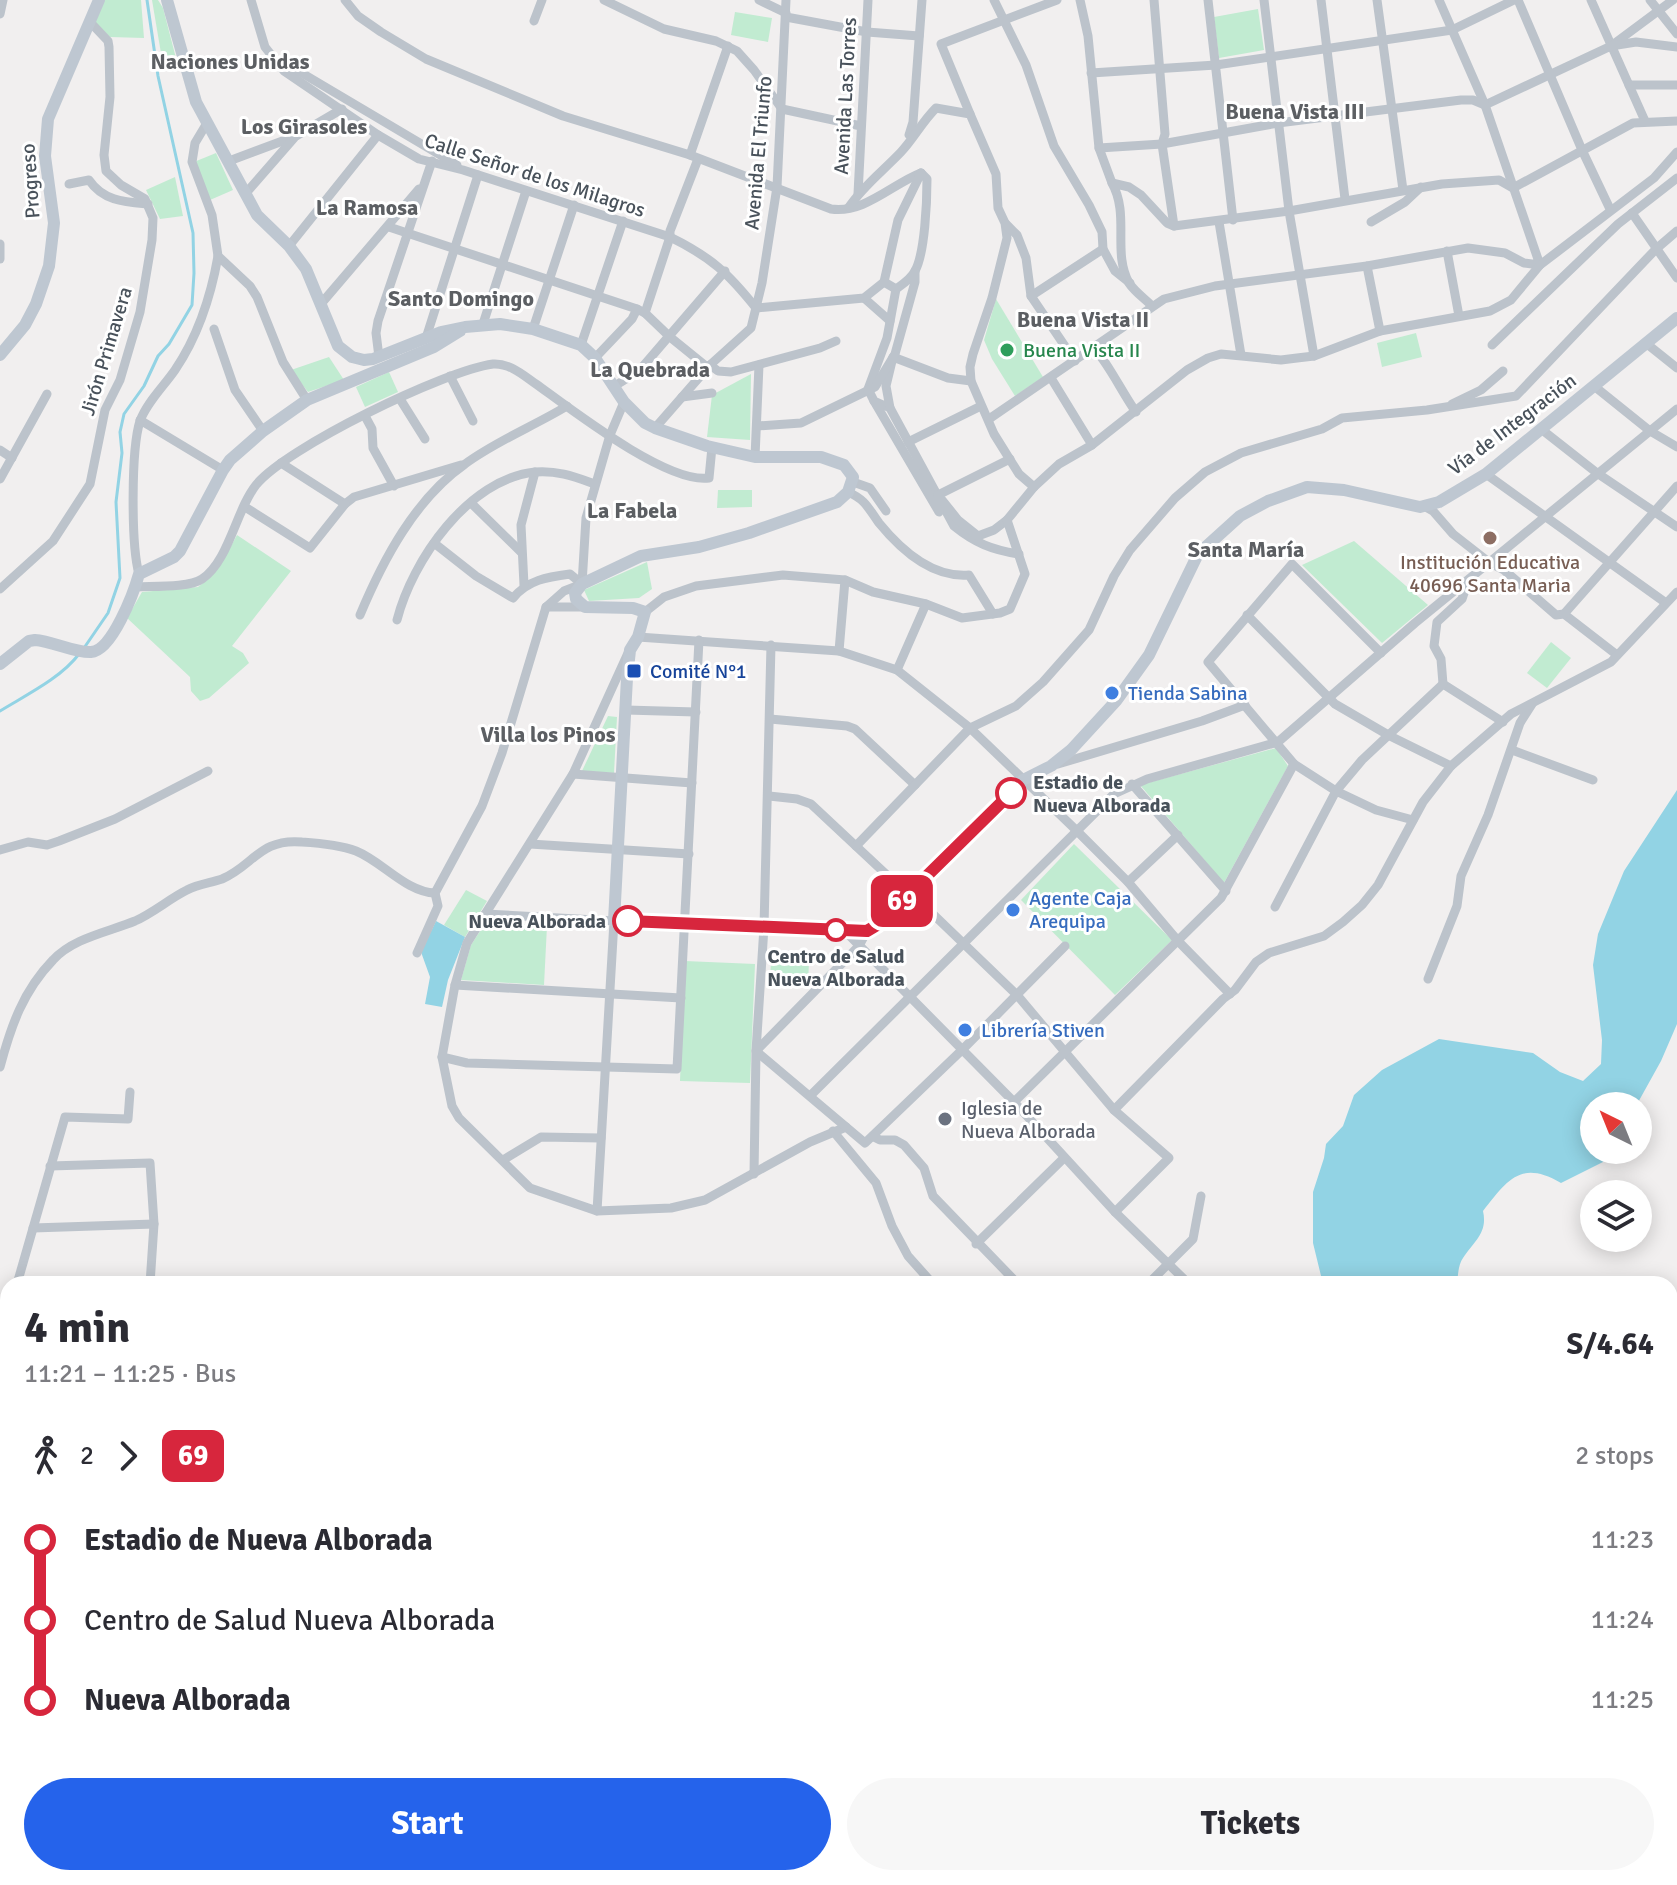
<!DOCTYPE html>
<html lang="en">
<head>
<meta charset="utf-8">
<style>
  body { margin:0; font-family:Signika,sans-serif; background:#f7f7f7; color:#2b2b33; height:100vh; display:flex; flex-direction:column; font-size:30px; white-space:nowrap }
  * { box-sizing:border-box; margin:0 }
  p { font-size:26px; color:#7c7c81 }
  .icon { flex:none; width:44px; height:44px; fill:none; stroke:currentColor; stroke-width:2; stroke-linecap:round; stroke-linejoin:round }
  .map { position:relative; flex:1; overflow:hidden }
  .sheet { position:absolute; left:0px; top:1276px; width:1678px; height:610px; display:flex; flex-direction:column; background:#fff; border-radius:24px 24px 0 0; box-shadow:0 4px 20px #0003 }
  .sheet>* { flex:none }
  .badge { padding:0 16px; border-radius:12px; font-size:28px; line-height:52px }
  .needle { width:52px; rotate:317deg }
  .buttons { position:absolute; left:1580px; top:1092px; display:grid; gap:16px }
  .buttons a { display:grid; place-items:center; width:72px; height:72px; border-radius:50%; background:#fff; box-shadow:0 4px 20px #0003; font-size:40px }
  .map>.badge { position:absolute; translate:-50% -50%; box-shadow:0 0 0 4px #fff }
  .legs { display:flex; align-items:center; gap:12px; height:88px; padding:0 24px; font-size:26px }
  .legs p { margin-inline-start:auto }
  .overview { display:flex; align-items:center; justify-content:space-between; height:136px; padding:0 24px }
  h1 { font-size:44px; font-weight:800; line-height:60px }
  .button { display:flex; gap:16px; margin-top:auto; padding:16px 24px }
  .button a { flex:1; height:92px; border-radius:48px; background:#2563eb; color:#fff; font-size:32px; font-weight:800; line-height:92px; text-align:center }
  .button a+a { background:#f7f7f7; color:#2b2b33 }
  ul { padding:0 24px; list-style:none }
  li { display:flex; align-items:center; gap:28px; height:80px; font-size:30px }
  li i { display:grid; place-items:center; width:12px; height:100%; margin:0 10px; background:currentColor }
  li i::after { content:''; width:20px; height:20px; margin:-10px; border:6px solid; border-radius:50%; background:#fff }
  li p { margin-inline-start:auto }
  li:first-child i { background:linear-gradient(#0000 50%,currentColor 0) }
  li:last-child i { background:linear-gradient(currentColor 50%,#0000 0) }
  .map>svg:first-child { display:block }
</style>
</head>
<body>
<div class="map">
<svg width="1677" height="1885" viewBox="0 0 1677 1885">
  <rect width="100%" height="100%" fill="#f1efef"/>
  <!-- green -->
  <g fill="#c1ebd1">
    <polygon points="103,0 141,0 144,38 110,37 95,22"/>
    <polygon points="152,0 158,0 163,8 178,66 164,71"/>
    <polygon points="1258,9 1264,50 1219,58 1214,17"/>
    <polygon points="735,12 772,18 768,42 731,35"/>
    <polygon points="216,153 233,190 210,200 194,162"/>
    <polygon points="175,177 183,216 160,219 146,190"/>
    <polygon points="996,299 1043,377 1015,396 992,359 984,340"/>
    <polygon points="1416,333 1422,357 1382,367 1377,343"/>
    <polygon points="329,357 344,380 308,392 291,370"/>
    <polygon points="389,372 398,392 365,407 356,387"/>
    <polygon points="751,374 750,440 707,437 712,395"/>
    <polygon points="718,490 752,490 752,507 717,508"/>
    <path d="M237,535L291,571L232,646L243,653L249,663L209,698L200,701L191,691L190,677L127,618L142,592L198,587C216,575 227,553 237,535Z"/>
    <polygon points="1354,541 1428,605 1382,643 1302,565"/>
    <polygon points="647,562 652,589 639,598 589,601 584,590"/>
    <polygon points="1551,642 1571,658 1547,688 1527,673"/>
    <polygon points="608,716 617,717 614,773 582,771"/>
    <polygon points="1276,748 1288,766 1224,883 1140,785"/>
    <polygon points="1074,844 1172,940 1115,995 1021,900"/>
    <polygon points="466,890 487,901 465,937 444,925"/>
    <polygon points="486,922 547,926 544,985 461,980 471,945"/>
    <polygon points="771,960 809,962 808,983 770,982"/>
    <polygon points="685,961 755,964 750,1083 680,1081"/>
  </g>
  <!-- water -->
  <g fill="#92d3e4">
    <path d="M1677,790V1024L1661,1061L1636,1106H1594V1150H1610L1603,1162L1561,1183C1521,1160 1508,1179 1483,1211C1488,1233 1474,1241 1463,1258C1458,1265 1458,1276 1457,1284H1323L1313,1243V1192L1324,1158L1326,1144L1343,1126L1354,1095L1382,1070L1439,1039L1533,1053L1560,1072L1583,1081L1601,1064L1602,1040L1593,965L1598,934L1624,871Z"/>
    <polygon points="436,921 465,937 448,980 442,1007 425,1004 430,977 421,952"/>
    <polygon points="1129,1878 1197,1878 1190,1885 1126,1885"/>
  </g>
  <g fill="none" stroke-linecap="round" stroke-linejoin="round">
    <!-- stream -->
    <g stroke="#92d3e4" stroke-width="3">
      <polyline points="84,648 108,613 120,578 116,502 122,453 120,432 124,414 144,386 158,356 169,344 192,305 194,273 193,233 158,76 147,0"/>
      <path d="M0,711C26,695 61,678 79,654"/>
    </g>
    <!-- street -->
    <g stroke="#bcc3cb" stroke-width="9">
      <path d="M251,0L265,47L284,71L378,135L419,159L463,170L670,237C711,257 728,273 756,308"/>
      <path d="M345,0L358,16L381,32L426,59L563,116L690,155L831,209C864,214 892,184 921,173"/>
      <polyline points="604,0 664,29 716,41 737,51 754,70 782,109 861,126"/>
      <polyline points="759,0 786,13"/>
      <polyline points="994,0 1026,65 1054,146 1089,205 1102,232 1103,249 1115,271 1130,283"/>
      <polyline points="1080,0 1088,36 1099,148 1112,183"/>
      <polyline points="1154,0 1165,134 1162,144 1174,226"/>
      <polyline points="1208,0 1233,220"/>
      <polyline points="1264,0 1289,211 1314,356"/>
      <polyline points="1321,0 1345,199"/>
      <polyline points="1377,0 1403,190"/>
      <polyline points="1518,0 1582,150 1610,209"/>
      <polyline points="1591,0 1645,121"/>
      <polyline points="1650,0 1677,34"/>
      <polyline points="0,14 3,0"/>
      <polyline points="786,17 867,32 919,36"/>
      <polyline points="534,21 542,0"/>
      <polyline points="1615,43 1673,0"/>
      <polyline points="295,69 457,165"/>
      <polyline points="1091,73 1216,65 1452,30 1514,0"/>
      <polyline points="1629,85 1677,85"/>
      <polyline points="970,114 941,44 1057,0"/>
      <polyline points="207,123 195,143 192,162 212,215 218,256 250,286 257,297 283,362 307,400"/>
      <polyline points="909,135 913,122 922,0"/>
      <polyline points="1099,148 1162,144 1278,123 1461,100 1473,100 1485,105 1611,46 1636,42 1677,47"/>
      <polyline points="690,155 728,46"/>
      <polyline points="229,161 296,136 342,109"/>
      <path d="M921,173L927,179C927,201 925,253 915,271C911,279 903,284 896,289L887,338L868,389L874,401L890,408L954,526C975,543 992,550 1019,554"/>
      <path d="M69,184L89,180C103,201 125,202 148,204"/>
      <polyline points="246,193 294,138"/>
      <polyline points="858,194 868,0"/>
      <path d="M849,207C863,186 883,171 901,152C914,138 922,122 936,108L970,114L996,174L998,208L1005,223L1007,238L992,298L973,354L970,367L971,381L994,434L1019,474L1034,487"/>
      <polyline points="1632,213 1677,278"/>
      <polyline points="1219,222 1241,355"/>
      <polyline points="1371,222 1405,202 1421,187"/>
      <polyline points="1006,224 1017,235 1026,258 1031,296 1075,361"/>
      <polyline points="389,227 637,309 645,313 670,337 707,367"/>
      <polyline points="0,244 0,259"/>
      <polyline points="289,246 378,135"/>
      <polyline points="1447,251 1459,316"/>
      <polyline points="1367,266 1380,331"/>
      <polyline points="884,282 898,220 921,173"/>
      <polyline points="1031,296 1103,249"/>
      <polyline points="864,298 890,321"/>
      <polyline points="320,305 419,189"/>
      <path d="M1152,306C1145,299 1134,291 1129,283C1112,252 1130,215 1112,183L1129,187L1141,195L1167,223L1174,226L1289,211L1442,184L1499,180L1513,188L1633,123L1677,121"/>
      <polyline points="756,308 864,298 884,282 896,289"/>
      <polyline points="645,313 670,237 670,231 698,159"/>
      <polyline points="483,324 526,191"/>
      <polyline points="214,329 235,390 263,431"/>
      <polyline points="533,329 574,205"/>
      <polyline points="426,338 478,175"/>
      <polyline points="1647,344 1677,368"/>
      <polyline points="581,345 623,221"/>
      <polyline points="1492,345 1618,224 1677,178"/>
      <path d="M1093,348C1105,357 1124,396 1136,412"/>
      <polyline points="379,357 376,333 378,321 432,161"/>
      <polyline points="595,358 632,319 637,309"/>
      <polyline points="710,365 718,371 731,372 820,348 836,341"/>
      <polyline points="450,376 473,421"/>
      <polyline points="1051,378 1092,445"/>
      <polyline points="1594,386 1650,431 1677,447"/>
      <polyline points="613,387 639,371 725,271"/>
      <polyline points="682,397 712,393"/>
      <polyline points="400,399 425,439"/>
      <polyline points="874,401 939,512"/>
      <polyline points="1452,404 1481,390 1503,371"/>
      <polyline points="890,408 886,386 893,357 948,378 971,381"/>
      <polyline points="365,416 372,429 373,448 394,486"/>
      <polyline points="989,419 1164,299 1215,286 1367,266 1468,248 1505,253 1524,263 1540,265 1485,105 1439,0"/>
      <polyline points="140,420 223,470"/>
      <polyline points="757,426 801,423 875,387 895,354 915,282 915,271"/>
      <polyline points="655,428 710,365 751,328 762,283 777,187 786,0"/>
      <polyline points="1541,429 1597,473 1677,527"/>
      <polyline points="908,442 981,406"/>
      <polyline points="0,450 12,458"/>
      <polyline points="755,457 759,365"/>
      <polyline points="281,463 345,504 354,497 461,465"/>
      <polyline points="1486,474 1666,603"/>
      <polyline points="0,479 47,394"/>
      <polyline points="853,482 870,488 886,511"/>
      <path d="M848,492C866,500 868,508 879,523C901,550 932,578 969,575L993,614"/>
      <polyline points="471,503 521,552"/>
      <polyline points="245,507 310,548 345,504"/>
      <polyline points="1426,507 1433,511 1453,534 1490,563 1504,570 1556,615 1564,614 1617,655"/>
      <polyline points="1007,520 994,530 978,536 958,520 938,495 1010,459"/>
      <path d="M434,543L476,576L513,598C528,580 547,577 570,574L582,584"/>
      <path d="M139,574C131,545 131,449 140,421C147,402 164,386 175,370C198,336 211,296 218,256"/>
      <polyline points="582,584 586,518 610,435 624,402"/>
      <polyline points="524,585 521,525 535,472"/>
      <path d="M136,587C152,586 189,588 202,579C229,561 236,510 256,485C285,448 446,370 493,364C510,363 523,375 536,384C572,410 667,484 709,478L712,447"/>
      <polyline points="0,589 53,541 90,484 105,410 120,380 140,312 152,240 153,218 145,199 121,185 106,171 104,155 110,97 109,47 108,41 90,22"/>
      <polyline points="546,607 585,607"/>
      <polyline points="645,612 664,597 696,586 783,575 845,580 873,592 926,604 962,618 1000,613 1010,609 1025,574 1007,520 1034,487 1059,464 1092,445 1187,370 1208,358 1221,354 1281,360 1297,358 1314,356 1380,331 1490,311 1511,300 1540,265 1654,178 1677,152"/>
      <polyline points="1564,614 1677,486"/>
      <path d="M360,615C383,560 415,499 465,464C496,441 534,426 567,406"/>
      <polyline points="1247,615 1335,704 1390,736 1451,766"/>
      <path d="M397,620C412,561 468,479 535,472C557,470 575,477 595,484"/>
      <polyline points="638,637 839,651 897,670 970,728 1076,830 1128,882 1178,941 1230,994"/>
      <polyline points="839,651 845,580"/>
      <polyline points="628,653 573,774 467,943 455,985 442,1057 452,1106 459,1118 530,1188 597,1211 671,1208 705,1200 810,1142 846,1127"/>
      <polyline points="1381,653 1292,564 1208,662 1294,764 1336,791 1376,810 1413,820"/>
      <polyline points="897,670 926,604"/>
      <polyline points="1443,684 1441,659 1434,646 1437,622 1462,599 1468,581"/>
      <polyline points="1443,684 1503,722"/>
      <polyline points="626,710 696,712"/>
      <polyline points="770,719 847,726 855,729 915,785"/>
      <polyline points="1512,750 1593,780"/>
      <polyline points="1058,764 1202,721 1245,705"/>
      <polyline points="573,774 692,783"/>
      <polyline points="1132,784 1226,891"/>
      <polyline points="769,796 797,799 811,804 904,891 910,892 1017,995 1114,1110 1169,1158 1115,1212"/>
      <polyline points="530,844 689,854"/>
      <polyline points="856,846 970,728 1016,706 1043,682 1089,630 1114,576 1130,550 1175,498 1205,472 1241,453 1322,429 1342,418 1427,410 1516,396 1656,249 1677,231"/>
      <polyline points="0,850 28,842 47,845 59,841 115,819 208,771"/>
      <polyline points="1128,882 1178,835"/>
      <polyline points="1275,907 1336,791 1362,760 1443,684"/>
      <polyline points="485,914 614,921 597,1211"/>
      <polyline points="845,931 1014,1102 1115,1212 1189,1284"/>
      <polyline points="867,931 859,946 756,1051 865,1143 963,1049 1065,946"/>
      <polyline points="417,953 438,906 435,893 482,806 502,753 546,607 564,591 582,584"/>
      <polyline points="1428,979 1457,906 1461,876 1488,815 1520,723 1532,704"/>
      <polyline points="455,985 681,998"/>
      <polyline points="442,1057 467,1063 677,1069 699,640"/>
      <path d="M0,1067C11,1026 23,991 53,960C73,938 108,932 135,921C153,913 169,899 187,890C198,884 210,883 222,879C253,866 260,838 302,842C318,843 340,845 356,851C383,862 406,892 435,893"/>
      <polyline points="811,1095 1114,794 1147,779 1278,742 1415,623 1677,409"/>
      <polyline points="1014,1102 1221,898 1294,764"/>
      <polyline points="1114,1110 1223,999 1235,990 1256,962 1269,953 1324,936 1343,922 1362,905 1378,885 1423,802 1451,766 1511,714 1611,662 1677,592"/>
      <polyline points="833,1131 876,1183 892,1226 908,1256 933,1284"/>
      <polyline points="874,1137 880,1140 895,1140 904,1145 924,1168 933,1196 1018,1284"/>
      <polyline points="503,1160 541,1137 601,1138"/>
      <polyline points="50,1166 150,1163 154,1224 150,1284"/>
      <polyline points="754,1174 756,1051 764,927 771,645"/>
      <polyline points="33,1228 154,1224"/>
      <polyline points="976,1244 1064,1158"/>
      <polyline points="17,1284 65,1117 128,1119 130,1092"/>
      <polyline points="1148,1284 1193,1239 1201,1196"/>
      <polyline points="0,1317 8,1314"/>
      <polyline points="0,1355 8,1354"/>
      <polyline points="0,1418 8,1418"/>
      <polyline points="0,1481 8,1480"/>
      <polyline points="1027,1885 1032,1878"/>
    </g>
    <!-- secondary -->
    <g stroke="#bec7d1" stroke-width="12">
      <polyline points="167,0 196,102 257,215 289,246 306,269 338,346 352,357 364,360 373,359 441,332 465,327 500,324 533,329 581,345 595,358 624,402 645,423 655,428 707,446 755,457 821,457 844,465 853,477 848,492 837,502 749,533 699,547 641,556 582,584 575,593 576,599 585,607 633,608 645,612 638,637 630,650 627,678 614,921 859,931 867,931 877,925 1023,780 1051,766 1071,750 1116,701 1149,655 1198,554 1240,516 1268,501 1307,487 1344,490 1420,507 1439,502 1486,474 1677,318"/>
      <polyline points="0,355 25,325 36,304 49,266 54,223 45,156 48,119 99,0"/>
      <path d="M0,664L29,641L35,640C52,641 75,653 91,652C112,651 134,592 139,574L174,557L180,551L223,470L230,460L263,431L307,400L434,347L460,331"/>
    </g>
  </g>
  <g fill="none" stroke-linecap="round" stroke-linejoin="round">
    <!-- line-1 casing -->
    <g stroke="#fff" stroke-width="18">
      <polyline id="line-1" points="628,921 867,931 877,925 1011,793"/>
    </g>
    <!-- line-1 -->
    <use href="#line-1" stroke="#d7263d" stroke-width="12"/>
  </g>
  <!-- markers -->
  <circle fill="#2e9e5b" stroke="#fff" stroke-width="3" cx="1007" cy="350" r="8"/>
  <circle fill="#8d6e63" stroke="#fff" stroke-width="3" cx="1490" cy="538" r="8"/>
  <rect fill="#1a4fb4" stroke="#fff" stroke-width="3" x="626" y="663" width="16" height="16" rx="4"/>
  <g fill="#3f7fe0" stroke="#fff" stroke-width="3">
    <circle cx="1112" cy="693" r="8"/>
    <circle cx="1013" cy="910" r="8"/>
    <circle cx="965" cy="1030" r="8"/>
  </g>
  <g fill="#fff" stroke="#d7263d" stroke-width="4">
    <circle cx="1011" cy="793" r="14"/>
    <circle cx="628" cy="921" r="14"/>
    <circle cx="836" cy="930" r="10"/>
  </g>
  <circle fill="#6b7280" stroke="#fff" stroke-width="3" cx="945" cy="1119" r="8"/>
  <g text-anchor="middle" stroke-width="6" stroke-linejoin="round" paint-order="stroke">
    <!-- street labels -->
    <g font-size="20" fill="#49525b" stroke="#fff">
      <text transform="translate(845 96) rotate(-87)" y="7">Avenida Las Torres</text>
      <text transform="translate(758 153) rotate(-85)" y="7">Avenida El Triunfo</text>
      <text transform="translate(535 175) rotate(18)" y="7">Calle Señor de los Milagros</text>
      <text transform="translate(30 181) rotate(-94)" y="7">Progreso</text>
      <text transform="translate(106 351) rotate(-73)" y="7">Jirón Primavera</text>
      <text transform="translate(1512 424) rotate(-37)" y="7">Vía de Integración</text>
    </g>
    <!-- leisure labels -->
    <g font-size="20" fill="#27864d" stroke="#fff" text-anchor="start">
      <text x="1023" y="357">Buena Vista II</text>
    </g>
    <!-- education labels -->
    <g font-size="20" fill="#785e54" stroke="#fff">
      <text x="1490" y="569">Institución Educativa<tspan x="1490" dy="23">40696 Santa Maria</tspan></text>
    </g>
    <!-- transit labels -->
    <g font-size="20" fill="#164399" stroke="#fff" text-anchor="start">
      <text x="650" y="678">Comité N°1</text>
    </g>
    <!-- shop labels -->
    <g font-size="20" fill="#366cbe" stroke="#fff" text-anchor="start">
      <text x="1128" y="700">Tienda Sabina</text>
      <text x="1029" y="905">Agente Caja<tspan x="1029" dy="23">Arequipa</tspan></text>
      <text x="981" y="1037">Librería Stiven</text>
    </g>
    <!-- stop labels -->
    <g font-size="20" font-weight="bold" fill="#49525b" stroke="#fff" text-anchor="start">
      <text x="1033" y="789">Estadio de<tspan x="1033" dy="23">Nueva Alborada</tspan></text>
      <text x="606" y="928" text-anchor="end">Nueva Alborada</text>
      <text x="836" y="963" text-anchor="middle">Centro de Salud<tspan x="836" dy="23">Nueva Alborada</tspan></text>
    </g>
    <!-- worship labels -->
    <g font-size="20" fill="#5b616d" stroke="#fff" text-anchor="start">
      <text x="961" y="1115">Iglesia de<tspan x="961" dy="23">Nueva Alborada</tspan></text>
    </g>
    <!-- neighbourhood labels -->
    <g font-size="22" font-weight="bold" fill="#5c5f63" stroke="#fff">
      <text x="230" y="69">Naciones Unidas</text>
      <text x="1295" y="119">Buena Vista III</text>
      <text x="304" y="134">Los Girasoles</text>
      <text x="367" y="215">La Ramosa</text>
      <text x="461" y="306">Santo Domingo</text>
      <text x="1083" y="327">Buena Vista II</text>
      <text x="650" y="377">La Quebrada</text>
      <text x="632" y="518">La Fabela</text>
      <text x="1246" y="557">Santa María</text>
      <text x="548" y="742">Villa los Pinos</text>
    </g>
  </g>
</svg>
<div class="buttons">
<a><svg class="needle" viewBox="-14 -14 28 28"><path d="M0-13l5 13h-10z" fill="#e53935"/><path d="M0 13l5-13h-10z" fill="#7c7c81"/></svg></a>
<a><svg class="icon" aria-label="layers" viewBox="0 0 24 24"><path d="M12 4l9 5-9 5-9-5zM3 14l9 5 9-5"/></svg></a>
</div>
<b class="badge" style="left:902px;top:901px;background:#d7263d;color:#fff">69</b>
<section class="sheet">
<div class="overview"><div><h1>4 min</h1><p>11:21 – 11:25 · Bus</p></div><b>S/4.64</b></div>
<div class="legs"><svg class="icon" aria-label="walk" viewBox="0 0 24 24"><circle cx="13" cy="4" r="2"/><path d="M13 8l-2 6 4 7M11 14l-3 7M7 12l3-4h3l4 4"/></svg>2<svg class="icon" aria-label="forward" viewBox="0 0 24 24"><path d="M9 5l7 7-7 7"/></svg><b class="badge" style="background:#d7263d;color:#fff">69</b><p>2 stops</p></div>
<ul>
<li><i style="color:#d7263d"></i><b>Estadio de Nueva Alborada</b><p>11:23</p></li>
<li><i style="color:#d7263d"></i><span>Centro de Salud Nueva Alborada</span><p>11:24</p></li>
<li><i style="color:#d7263d"></i><b>Nueva Alborada</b><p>11:25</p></li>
</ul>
<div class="button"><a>Start</a><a>Tickets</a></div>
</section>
</div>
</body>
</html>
